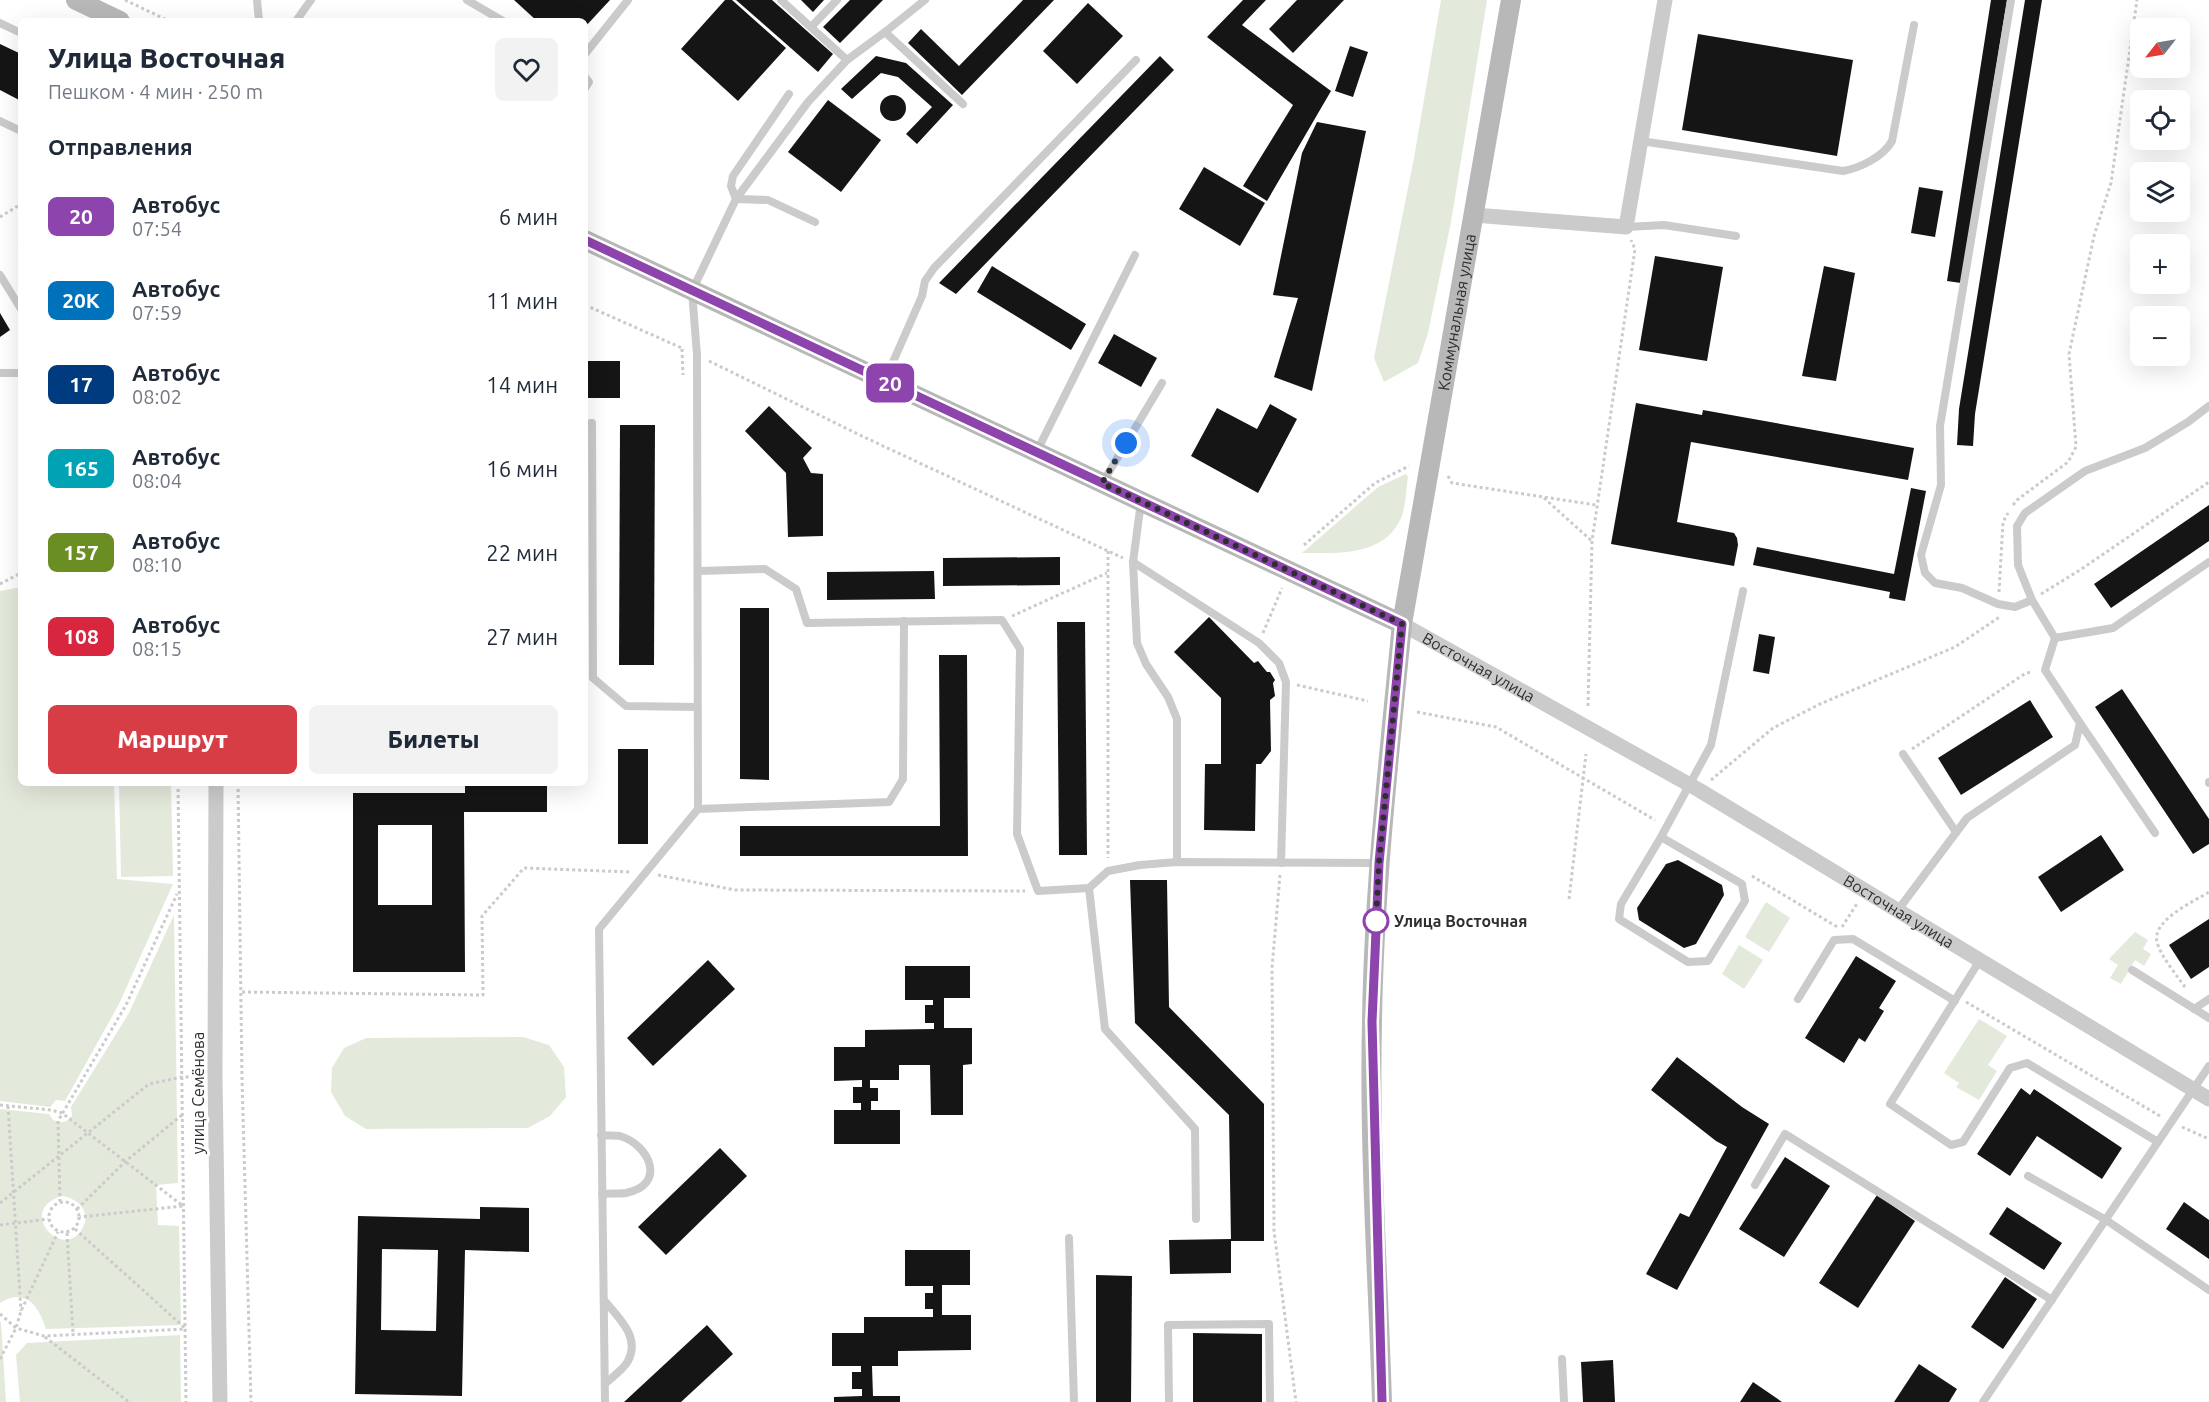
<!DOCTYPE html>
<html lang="ru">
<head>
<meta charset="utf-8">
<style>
  body { margin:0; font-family:Ubuntu,sans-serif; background:#f2f2f3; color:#1f2937; height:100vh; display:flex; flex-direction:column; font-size:22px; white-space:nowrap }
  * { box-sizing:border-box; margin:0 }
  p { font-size:20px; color:#747a83 }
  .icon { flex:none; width:33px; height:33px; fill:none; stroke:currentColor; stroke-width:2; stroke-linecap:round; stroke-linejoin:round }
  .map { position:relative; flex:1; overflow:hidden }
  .details { position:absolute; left:18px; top:18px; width:570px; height:768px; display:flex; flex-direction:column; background:#fff; border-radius:9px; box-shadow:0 6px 24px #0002 }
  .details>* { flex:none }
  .badge { padding:0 12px; border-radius:9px; font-size:21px; line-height:39px }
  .needle { width:39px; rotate:239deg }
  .fabs { position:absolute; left:2130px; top:18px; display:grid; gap:12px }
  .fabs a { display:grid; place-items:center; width:60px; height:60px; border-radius:9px; background:#fff; box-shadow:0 6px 24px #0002; font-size:30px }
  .you { position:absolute; width:30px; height:30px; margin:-15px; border:4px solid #fff; border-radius:50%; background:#1a73e8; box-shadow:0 0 0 9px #1a73e833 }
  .map>.badge { position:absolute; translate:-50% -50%; box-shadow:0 0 0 3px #fff }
  h2 { padding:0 30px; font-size:22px; line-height:54px }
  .round { display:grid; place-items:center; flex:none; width:63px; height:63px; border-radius:9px; background:#f2f2f3 }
  .head { display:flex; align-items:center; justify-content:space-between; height:102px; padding:0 30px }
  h1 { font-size:28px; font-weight:800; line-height:45px }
  .cta { display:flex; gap:12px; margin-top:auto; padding:12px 30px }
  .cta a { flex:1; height:69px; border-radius:9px; background:#d73d45; color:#fff; font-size:24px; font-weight:800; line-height:69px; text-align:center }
  .cta a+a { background:#f2f2f3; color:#1f2937 }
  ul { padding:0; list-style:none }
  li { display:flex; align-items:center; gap:18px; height:84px; padding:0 30px }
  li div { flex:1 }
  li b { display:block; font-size:22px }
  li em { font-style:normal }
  li .badge { min-width:66px; font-weight:700; text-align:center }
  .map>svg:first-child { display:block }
</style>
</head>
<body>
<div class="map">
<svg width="2209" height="1402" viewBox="0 0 2209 1402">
  <rect width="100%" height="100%" fill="#fff"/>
  <!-- green -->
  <g fill="#e3eadc" fill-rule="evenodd">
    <polygon points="1441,0 1487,0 1451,222 1428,333 1418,363 1384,382 1374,358 1414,158"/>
    <path d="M1406,474L1408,477C1406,489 1406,506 1401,518C1384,557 1337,553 1302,553L1378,487Z"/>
    <polygon points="21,587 21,783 114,783 117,879 173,884 119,1004 65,1101 56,1100 50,1107 0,1101 0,591"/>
    <polygon points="119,783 171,783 173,876 121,877"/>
    <polygon points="1766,902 1790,918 1769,952 1745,937"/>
    <path d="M174,915L178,1183L156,1185L158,1225L179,1226L181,1325L46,1329C39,1306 25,1287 0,1303V1109L49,1114L53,1120C62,1123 65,1123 72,1116L71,1107L129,1013ZM62,1196C78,1198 92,1212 82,1229C63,1262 15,1210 62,1196Z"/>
    <polygon points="2135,932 2148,940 2143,949 2151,954 2144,966 2135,960 2121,984 2110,978 2118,965 2109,959"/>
    <polygon points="1739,945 1763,960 1744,989 1722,974"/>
    <polygon points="1979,1019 2007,1036 1988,1065 1997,1071 1979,1100 1956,1087 1959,1083 1944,1073"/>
    <polygon points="523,1037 549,1045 564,1067 566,1097 550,1116 528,1128 366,1129 345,1116 331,1092 332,1068 344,1048 366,1038"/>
    <polygon points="0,1321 1,1322 6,1402 0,1402"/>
    <polygon points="180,1335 181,1402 20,1402 16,1355 27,1343"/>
  </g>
  <!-- building -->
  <g fill="#151515" fill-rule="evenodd">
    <polygon points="514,0 610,0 585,27 585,21 537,21"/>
    <polygon points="725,0 732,0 786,48 738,101 681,49"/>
    <polygon points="736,0 772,0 833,54 818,72"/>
    <polygon points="801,0 824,0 813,12"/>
    <polygon points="850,0 883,0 840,43 823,27"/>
    <polygon points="1023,0 1054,0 962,95 908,43 921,29 959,66"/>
    <polygon points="1243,0 1266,0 1242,25 1331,91 1267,201 1243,186 1293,105 1207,37"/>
    <polygon points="1297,0 1344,0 1293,53 1269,29"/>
    <polygon points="1991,0 2007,0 1961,283 1947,281"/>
    <polygon points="2025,0 2042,0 1975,414 1973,446 1957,445 1959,409"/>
    <polygon points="1088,3 1123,36 1077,84 1043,51"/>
    <polygon points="1698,34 1853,60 1837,156 1682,130"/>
    <polygon points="0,44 21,54 21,101 0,90"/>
    <polygon points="1350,46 1368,52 1353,97 1335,91"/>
    <polygon points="876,56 906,63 953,105 917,144 906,134 932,107 898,77 881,73 852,99 841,89"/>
    <polygon points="1160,56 1174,70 956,294 939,283"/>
    <circle cx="893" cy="108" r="13"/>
    <polygon points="828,100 881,140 841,192 788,152"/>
    <polygon points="1317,122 1366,131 1312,391 1274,377 1298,298 1273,295 1302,153"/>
    <polygon points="1204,167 1265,203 1240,246 1179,209"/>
    <polygon points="1919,187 1943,191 1935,237 1911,233"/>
    <polygon points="1655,256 1723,267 1707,361 1639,350"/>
    <polygon points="992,266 1086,324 1071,350 977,292"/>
    <polygon points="1824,266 1855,273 1836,381 1802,376"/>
    <polygon points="0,313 10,330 0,337"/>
    <polygon points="1114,334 1157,358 1141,387 1098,363"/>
    <rect x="585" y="361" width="35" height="37"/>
    <polygon points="1636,403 1702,415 1703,410 1914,448 1908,480 1691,442 1677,522 1734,533 1737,538 1738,545 1734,566 1611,544"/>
    <polygon points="1270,404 1297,419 1258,493 1191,456 1217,408 1257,429"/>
    <polygon points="769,406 812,448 803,458 811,473 823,474 823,536 788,537 786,473 745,431"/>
    <polygon points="620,425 655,425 654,665 619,665"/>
    <polygon points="1911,488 1926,491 1905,601 1889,598 1890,592 1753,565 1757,547 1894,574"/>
    <polygon points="2209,505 2209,541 2111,608 2094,584"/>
    <polygon points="1060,557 1060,585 943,586 943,558"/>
    <polygon points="934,571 935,599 827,600 827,572"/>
    <polygon points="740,608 769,608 769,780 740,779"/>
    <polygon points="1209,617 1254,663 1258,661 1267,672 1270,672 1275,680 1273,683 1275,696 1270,700 1271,751 1261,764 1256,764 1255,831 1204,830 1205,764 1221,764 1221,698 1174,652"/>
    <polygon points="1057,622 1085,622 1087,855 1059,855"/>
    <polygon points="1759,634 1775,637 1769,674 1753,671"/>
    <polygon points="939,655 967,655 968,856 740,856 740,826 940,826"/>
    <polygon points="2122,689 2209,819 2209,844 2193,854 2095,707"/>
    <polygon points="2030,700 2053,737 1961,795 1938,758"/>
    <rect x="618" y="749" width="30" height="95"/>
    <path d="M465,783H547V812H464L465,972H353V793H465ZM378,825H432V905H378Z"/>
    <polygon points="2101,835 2124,870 2061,912 2038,877"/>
    <polygon points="1678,860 1722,885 1724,895 1696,944 1684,948 1639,920 1637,908 1666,864"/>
    <polygon points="1130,880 1167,880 1169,1007 1264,1104 1264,1241 1231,1241 1229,1115 1135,1023"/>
    <polygon points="2209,919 2209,967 2191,979 2169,945"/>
    <polygon points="1856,956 1896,981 1879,1008 1884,1011 1865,1042 1859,1038 1844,1063 1805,1038"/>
    <polygon points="708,960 735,989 653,1066 627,1038"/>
    <polygon points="905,966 970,966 970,998 944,998 944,1028 972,1028 972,1064 963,1065 963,1115 931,1115 930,1065 899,1065 899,1080 870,1080 870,1088 878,1088 878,1101 871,1101 871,1110 900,1110 900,1144 834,1144 834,1110 861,1110 861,1103 853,1103 853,1087 862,1087 862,1080 834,1081 834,1047 865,1047 865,1030 934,1029 934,1023 925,1023 925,1005 933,1005 933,1000 905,1000"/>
    <polygon points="1677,1057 1742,1107 1769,1124 1677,1290 1646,1274 1680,1213 1689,1217 1727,1147 1716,1141 1651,1090"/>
    <polygon points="2021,1088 2030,1095 2034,1089 2122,1148 2102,1179 2037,1136 2010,1176 1977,1154"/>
    <polygon points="720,1148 747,1176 666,1255 638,1227"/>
    <polygon points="1785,1157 1830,1186 1784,1257 1739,1229"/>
    <polygon points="1877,1195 1915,1221 1858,1308 1819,1283"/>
    <polygon points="2184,1202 2209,1220 2209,1259 2166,1229"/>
    <path d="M480,1207L529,1208V1252L465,1250L462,1396L355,1394L358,1216L480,1219ZM382,1249L438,1250L436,1331L381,1330Z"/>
    <polygon points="2007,1207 2062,1243 2044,1270 1989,1234"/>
    <polygon points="1231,1239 1231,1273 1170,1274 1169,1240"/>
    <polygon points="905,1250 970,1250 970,1285 942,1285 942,1315 971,1315 971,1350 898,1351 898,1366 872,1366 873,1396 900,1396 900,1402 834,1402 834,1397 862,1396 862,1389 852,1389 852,1372 861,1372 861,1366 832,1366 832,1333 864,1333 864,1317 933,1317 933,1309 925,1309 925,1293 933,1293 933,1286 905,1286"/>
    <polygon points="1096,1275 1132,1276 1131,1402 1096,1402"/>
    <polygon points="2005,1277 2037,1299 2003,1349 1971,1327"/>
    <polygon points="707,1325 733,1354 681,1402 624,1402"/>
    <polygon points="1193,1333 1262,1334 1262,1402 1193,1402"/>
    <polygon points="1613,1360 1615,1402 1583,1402 1581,1362"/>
    <polygon points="1919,1364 1957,1389 1949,1402 1894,1402"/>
    <polygon points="1753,1382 1782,1402 1740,1402"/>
  </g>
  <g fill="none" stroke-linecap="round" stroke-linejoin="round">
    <!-- path -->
    <g stroke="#cbcbcb" stroke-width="3" stroke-dasharray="3 3" stroke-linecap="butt">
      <polyline points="125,0 169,21"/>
      <polyline points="0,217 21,204"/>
      <polyline points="21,236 19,246 21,253"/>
      <polyline points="585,305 684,349"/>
      <polyline points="682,349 683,375"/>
      <polyline points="709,361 866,438 1123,558"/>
      <polyline points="1448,476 1452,483 1596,505"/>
      <polyline points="1544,498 1592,541"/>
      <polyline points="2013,505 2017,500 2068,462 2076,447 2069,354 2094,236 2111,183 2137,0"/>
      <polyline points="1304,545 1375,483 1409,466"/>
      <polyline points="1108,551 1108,858"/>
      <polyline points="0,584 21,573"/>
      <polyline points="1999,592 2003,522 2008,513"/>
      <polyline points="2041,594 2080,570 2209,482"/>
      <polyline points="1012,616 1107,573"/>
      <polyline points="1263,633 1282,588"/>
      <polyline points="1297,685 1368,701"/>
      <polyline points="1588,706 1592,541 1635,249 1631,240"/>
      <polyline points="1417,712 1496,727 1655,820"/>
      <polyline points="1912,749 2026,673 2033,672"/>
      <polyline points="1711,780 1773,728 1820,704 1955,647 2001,616"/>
      <polyline points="178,783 186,1402"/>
      <polyline points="238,783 242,1078 251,1402"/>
      <polyline points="658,875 735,890 1025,891"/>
      <polyline points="1280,875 1272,968 1274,1231 1296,1402"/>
      <polyline points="1752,876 1839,928"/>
      <polyline points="1569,899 1586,754"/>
      <polyline points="1842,927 1858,902"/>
      <path d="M2185,987C2177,976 2160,955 2157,942C2152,920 2193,902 2209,892"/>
      <polyline points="242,992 483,995 482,916 524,868 631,872"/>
      <polyline points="1966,1002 2160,1116"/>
      <polyline points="0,1105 51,1110 62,1113 183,1206 80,1217"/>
      <polyline points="8,1106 21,1311"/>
      <polyline points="2182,1127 2209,1139"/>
      <circle cx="64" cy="1217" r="15"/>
      <polyline points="60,1202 58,1121 126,1005 177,894"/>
      <polyline points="0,1203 149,1084 182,1077 198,1077"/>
      <polyline points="77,1209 126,1161 182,1115"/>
      <polyline points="0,1225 48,1219"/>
      <polyline points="75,1229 185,1328"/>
      <polyline points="67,1233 73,1333"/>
      <polyline points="0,1314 16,1328 44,1336 186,1329"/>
      <polyline points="45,1337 129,1402"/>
      <polyline points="0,1359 16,1328 21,1311 58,1232"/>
    </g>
    <!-- lane -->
    <g stroke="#cbcbcb" stroke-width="8">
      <polyline points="257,0 259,21"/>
      <polyline points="467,0 503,21"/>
      <polyline points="781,0 847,60"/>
      <polyline points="2011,0 1940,426 1941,485 1921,555 1925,573 1935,583 1962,588 1998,604 2015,607 2032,600"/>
      <polyline points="296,21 311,0"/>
      <polyline points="0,23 21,33"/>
      <polyline points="811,27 837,0"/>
      <polyline points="885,32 925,0"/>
      <polyline points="585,54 628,0"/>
      <polyline points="585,77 589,82 585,88"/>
      <polyline points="789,94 733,176 731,186 736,199 768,200 815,222"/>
      <polyline points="0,121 21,131"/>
      <path d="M1641,141L1843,171C1860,168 1883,157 1892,141L1914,25"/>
      <polyline points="1626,227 1664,225 1736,236"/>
      <polyline points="0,275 21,309"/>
      <polyline points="0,373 21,373"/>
      <polyline points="885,380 922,296 925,281 934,268 1136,60"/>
      <polyline points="585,424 592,423 593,678 626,706 697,707"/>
      <polyline points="1037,451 1135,255"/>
      <polyline points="1103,482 1162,383"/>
      <polyline points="1141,502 1133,562 1137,643 1146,664 1168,697 1177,719 1177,862"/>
      <polyline points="1133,562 1259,643 1279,663 1286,682 1281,863"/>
      <polyline points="699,571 765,569 796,589 807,623 1002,620 1020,649 1017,834 1038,891 1089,888 1108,871 1140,865 1177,862 1379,863"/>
      <polyline points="2055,638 2113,628 2209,562"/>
      <polyline points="2080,723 2155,833"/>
      <polyline points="1903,754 1956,832"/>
      <polyline points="2209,782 2209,783"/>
      <polyline points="698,809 889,802 903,779 904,621"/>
      <polyline points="1661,837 1742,884 1745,901 1708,961 1688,962 1619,919 1621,904 1661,837 1711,745 1743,591"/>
      <polyline points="1089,888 1105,1029 1195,1129 1196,1219"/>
      <polyline points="1898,910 1967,818 2075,745 2080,723 2045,670 2055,638 2032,600 2018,565 2017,526 2025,513 2085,471 2145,448 2188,422 2209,406"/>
      <polyline points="1980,960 1890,1104 1951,1145 1963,1142 2010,1068 2027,1063 2158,1142"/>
      <polyline points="2132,970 2209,1018"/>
      <polyline points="1798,999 1834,940 1853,939 1955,1001"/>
      <polyline points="2194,1009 2209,999"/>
      <path d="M601,1135C607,1136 615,1135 620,1136C650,1145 667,1185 626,1193C619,1194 610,1193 602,1194"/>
      <polyline points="2028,1176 2106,1220 2209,1290"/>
      <polyline points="1755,1185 1785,1134 2052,1300"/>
      <polyline points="1069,1238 1074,1402"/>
      <path d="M604,1300C618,1317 641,1337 628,1361C624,1369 612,1377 605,1384"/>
      <polyline points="1562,1359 1564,1402"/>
      <polyline points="605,1402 599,929 698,809 697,355 692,291 736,199 808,102 847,60 885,32 963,104"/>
      <polyline points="1169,1402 1168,1325 1269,1324 1270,1402"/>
      <polyline points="1983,1402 2209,1066"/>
    </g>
    <!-- street -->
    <g stroke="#cbcbcb" stroke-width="15">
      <polyline points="1474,215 1626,227 1665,0"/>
      <path id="s1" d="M1402,624L1699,790L2209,1099"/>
      <polyline points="216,783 215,1077 220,1402"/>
    </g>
    <!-- secondary -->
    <g stroke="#b8b8b8" stroke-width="20">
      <polyline points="76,0 120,21"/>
      <polyline points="585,240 1402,624"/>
      <path id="s2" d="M1382,1402C1378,1275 1369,1148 1372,1021C1374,889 1389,756 1402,624L1511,0"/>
    </g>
  </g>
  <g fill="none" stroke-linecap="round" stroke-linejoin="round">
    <!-- line casing -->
    <g stroke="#fff" stroke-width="14">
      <polyline id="line" points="585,240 1402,624 1379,863 1372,1022 1382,1402"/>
    </g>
    <!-- line -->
    <use href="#line" stroke="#8e44ad" stroke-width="9"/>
    <!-- walk -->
    <polyline stroke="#2e2e2e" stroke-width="6" stroke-dasharray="0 10.8" points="1126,443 1102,483 1402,624 1379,863 1376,921"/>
  </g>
  <!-- markers -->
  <circle fill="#fff" stroke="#8e44ad" stroke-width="3" cx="1376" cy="921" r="12"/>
  <g text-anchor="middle" stroke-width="6" stroke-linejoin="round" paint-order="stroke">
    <!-- street labels -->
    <g font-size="16" fill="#2e2e2e" stroke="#fff">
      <text dy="6" stroke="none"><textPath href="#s2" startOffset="1096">Коммунальная улица</textPath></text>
      <text dy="6" stroke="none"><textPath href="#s1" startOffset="88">Восточная улица</textPath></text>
      <text dy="6" stroke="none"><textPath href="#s1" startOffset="574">Восточная улица</textPath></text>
      <text transform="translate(198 1093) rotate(-90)" y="6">улица Семёнова</text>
    </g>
    <!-- stop labels -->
    <g font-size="16" font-weight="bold" fill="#2e2e2e" stroke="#fff" text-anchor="start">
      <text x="1394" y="927">Улица Восточная</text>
    </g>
  </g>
</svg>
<div class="fabs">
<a><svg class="needle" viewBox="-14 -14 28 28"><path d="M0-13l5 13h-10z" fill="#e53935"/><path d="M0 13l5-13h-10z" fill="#747a83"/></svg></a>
<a><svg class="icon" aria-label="locate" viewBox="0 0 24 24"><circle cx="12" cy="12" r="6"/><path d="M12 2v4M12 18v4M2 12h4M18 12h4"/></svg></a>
<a><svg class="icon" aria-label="layers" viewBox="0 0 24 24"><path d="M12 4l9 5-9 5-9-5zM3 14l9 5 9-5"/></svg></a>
<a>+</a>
<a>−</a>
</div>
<div class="you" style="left:1126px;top:443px"></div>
<b class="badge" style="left:890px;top:383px;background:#8e44ad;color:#fff">20</b>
<section class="details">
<div class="head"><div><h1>Улица Восточная</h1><p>Пешком · 4 мин · 250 m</p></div><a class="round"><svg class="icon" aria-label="heart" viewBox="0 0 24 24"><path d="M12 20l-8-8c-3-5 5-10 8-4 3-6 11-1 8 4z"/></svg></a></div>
<h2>Отправления</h2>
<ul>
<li><span class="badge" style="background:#8e44ad;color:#fff">20</span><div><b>Автобус</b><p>07:54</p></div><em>6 мин</em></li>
<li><span class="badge" style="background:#0072bc;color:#fff">20К</span><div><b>Автобус</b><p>07:59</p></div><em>11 мин</em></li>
<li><span class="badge" style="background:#003b80;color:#fff">17</span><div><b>Автобус</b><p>08:02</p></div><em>14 мин</em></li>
<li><span class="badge" style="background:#00a3b4;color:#fff">165</span><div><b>Автобус</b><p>08:04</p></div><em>16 мин</em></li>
<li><span class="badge" style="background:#6b8e23;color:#fff">157</span><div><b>Автобус</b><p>08:10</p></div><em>22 мин</em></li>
<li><span class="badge" style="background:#d7263d;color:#fff">108</span><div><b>Автобус</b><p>08:15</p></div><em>27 мин</em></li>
</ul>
<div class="cta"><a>Маршрут</a><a>Билеты</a></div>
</section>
</div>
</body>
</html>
